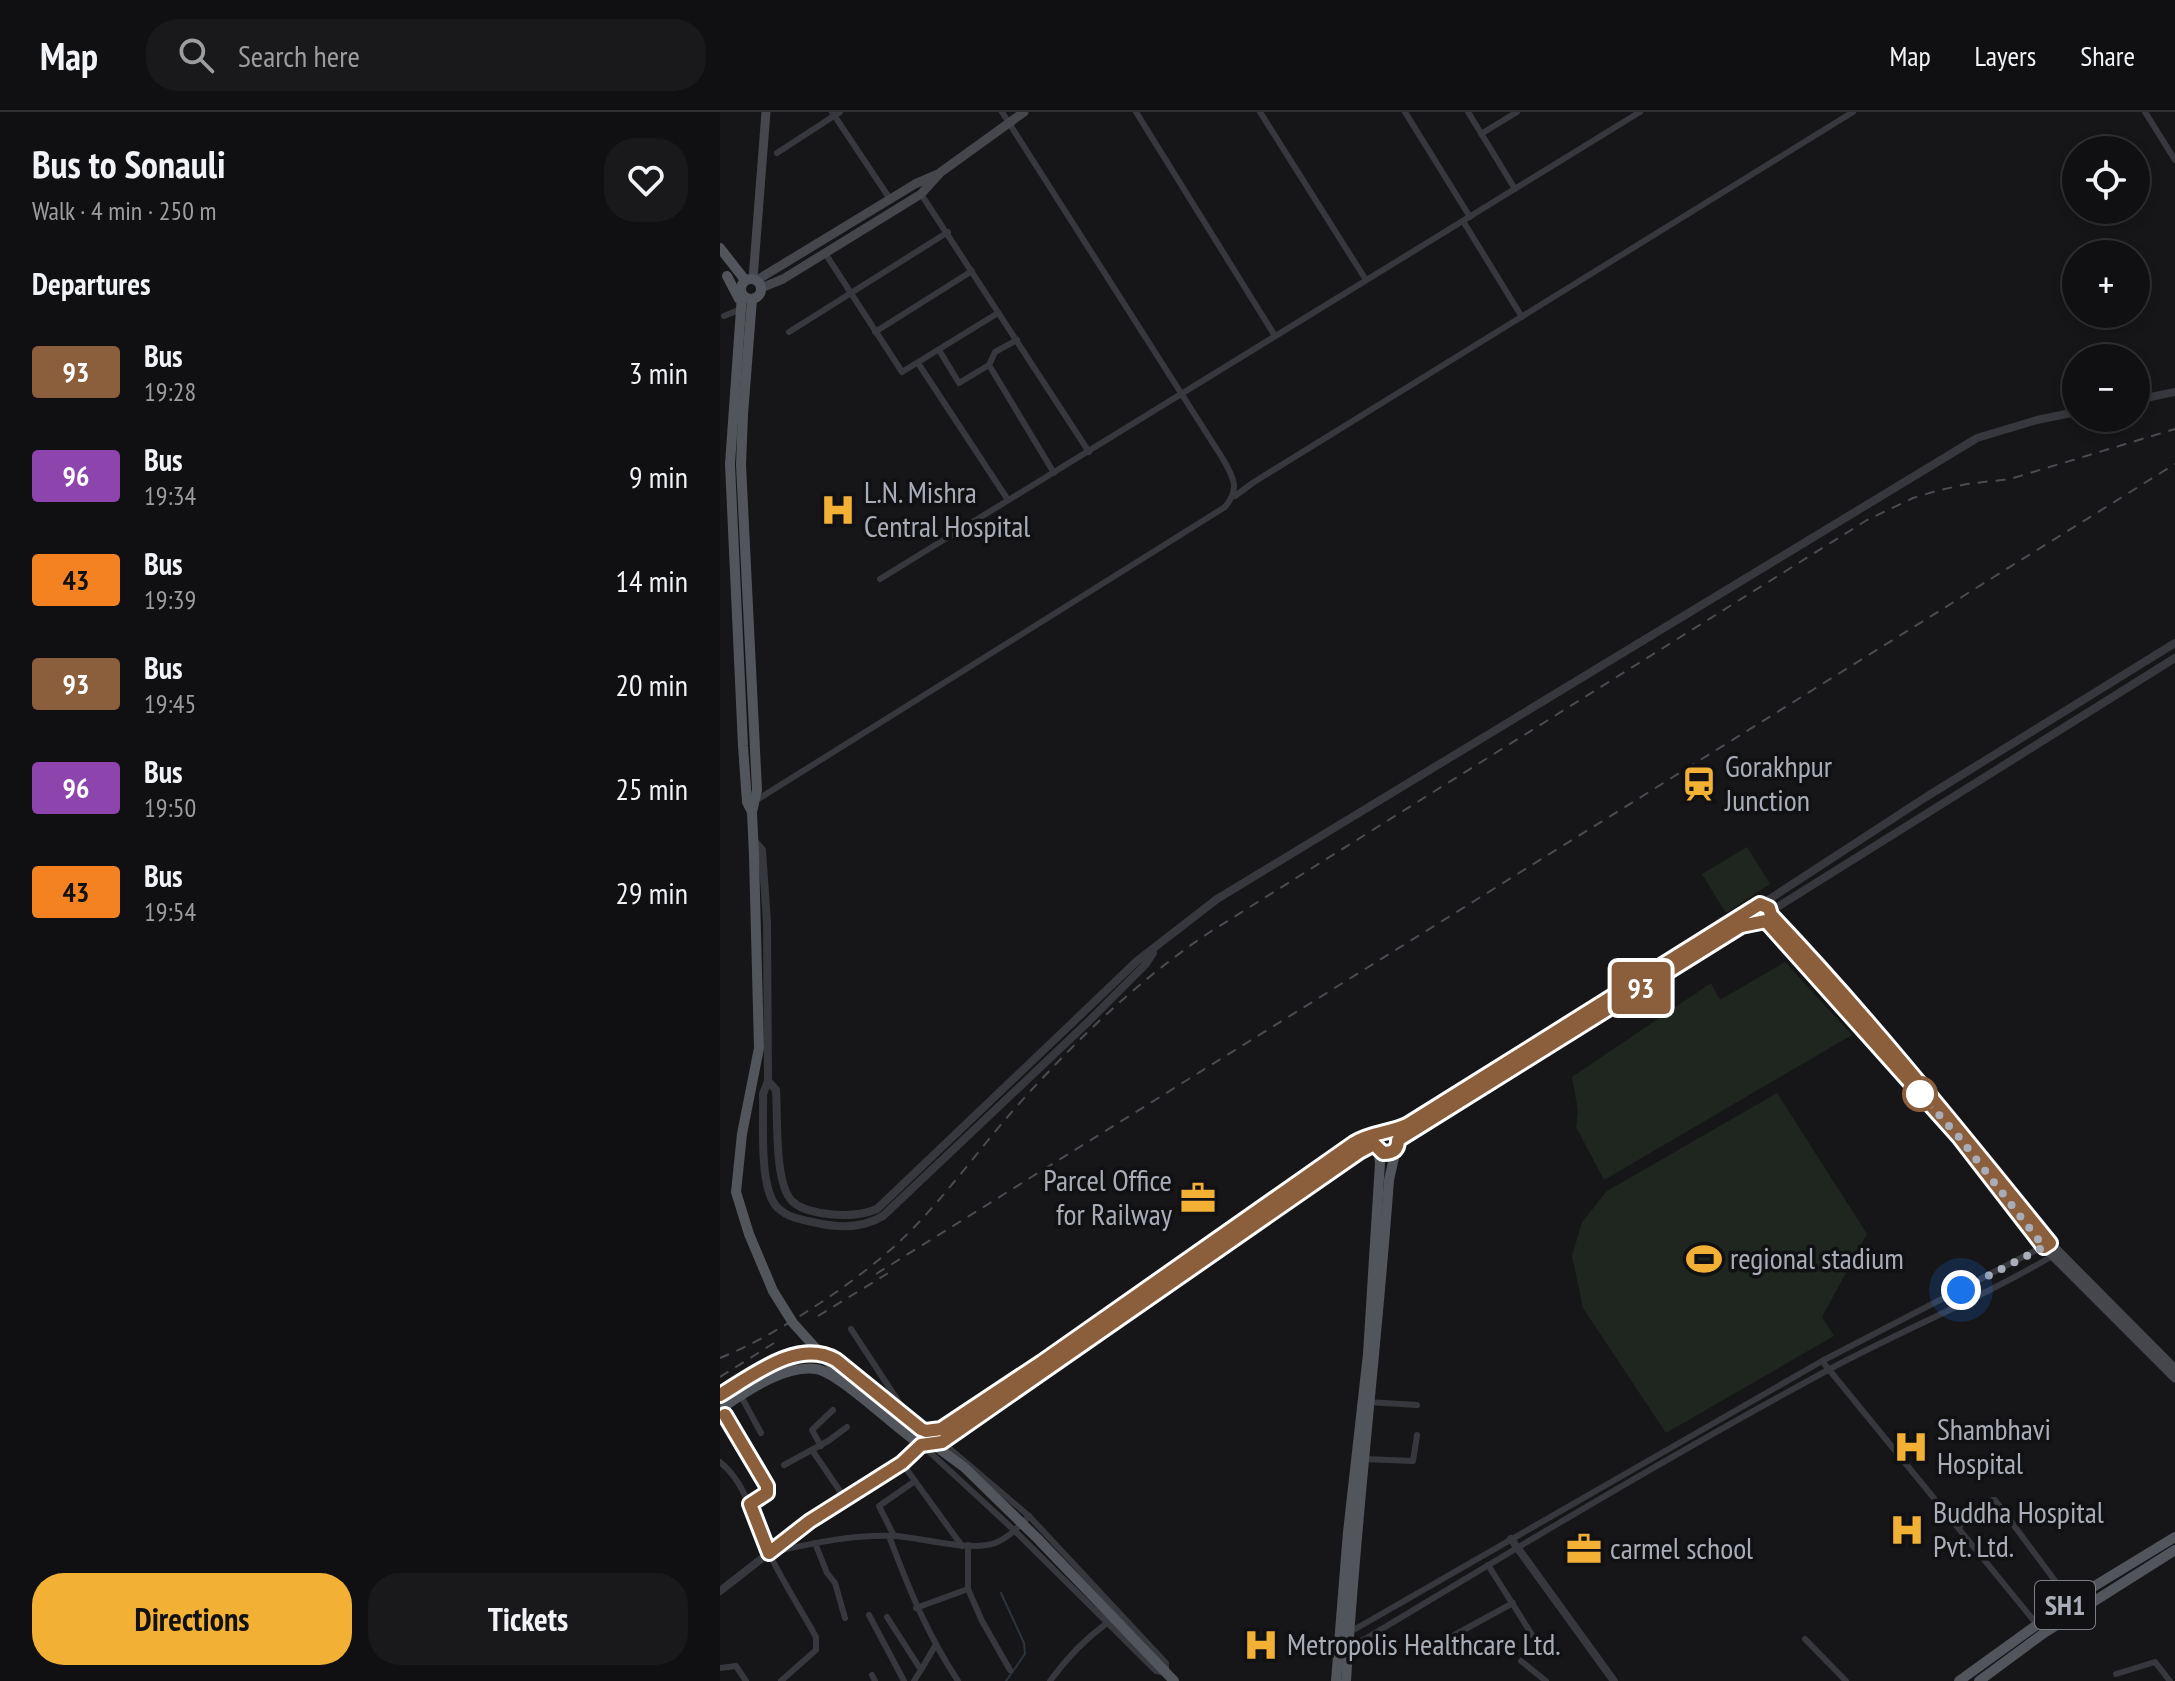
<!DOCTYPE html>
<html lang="en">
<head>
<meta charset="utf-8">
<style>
  body { margin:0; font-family:"PT Sans Narrow",sans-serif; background:#19191b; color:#f1f3f6; height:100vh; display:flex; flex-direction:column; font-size:30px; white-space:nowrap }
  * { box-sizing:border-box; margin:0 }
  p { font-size:26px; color:#9c9d9f }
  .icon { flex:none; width:44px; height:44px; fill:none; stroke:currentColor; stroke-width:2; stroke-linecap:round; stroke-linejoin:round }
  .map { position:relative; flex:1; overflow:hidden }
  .panel { display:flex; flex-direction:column; background:#101012; width:720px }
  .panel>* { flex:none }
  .badge { padding:0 16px; border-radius:6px; font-size:28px; line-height:52px }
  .tools { position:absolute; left:1342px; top:24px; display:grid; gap:16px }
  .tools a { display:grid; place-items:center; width:88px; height:88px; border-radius:50%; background:#101012; box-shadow:0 4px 12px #0003,0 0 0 2px #303032; font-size:40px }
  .you { position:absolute; width:40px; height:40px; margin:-20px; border:6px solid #fff; border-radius:50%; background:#1a73e8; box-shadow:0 0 0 12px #1a73e833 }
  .map>.badge { position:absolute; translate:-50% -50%; box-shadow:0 0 0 4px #fff }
  h2 { padding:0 32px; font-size:30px; line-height:72px }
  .round { display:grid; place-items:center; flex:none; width:84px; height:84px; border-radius:32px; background:#19191b }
  .headline { display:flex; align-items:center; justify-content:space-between; height:136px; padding:0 32px }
  h1 { font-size:38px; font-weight:700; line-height:60px }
  .primary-button { display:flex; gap:16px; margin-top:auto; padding:16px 32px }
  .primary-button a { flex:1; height:92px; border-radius:32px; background:#f2b134; color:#111; font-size:32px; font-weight:700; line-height:92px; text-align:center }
  .primary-button a+a { background:#19191b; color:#f1f3f6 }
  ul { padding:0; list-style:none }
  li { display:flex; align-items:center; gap:24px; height:104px; padding:0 32px }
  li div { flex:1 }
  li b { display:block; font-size:30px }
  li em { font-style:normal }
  li .badge { min-width:88px; font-weight:700; text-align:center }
  header { display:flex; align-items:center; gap:48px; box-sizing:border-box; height:112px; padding:0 40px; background:#101012; border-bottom:2px solid #303032 }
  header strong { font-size:38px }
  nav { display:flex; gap:44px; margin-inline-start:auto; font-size:28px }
  .search { width:560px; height:72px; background:#19191b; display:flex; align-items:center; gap:20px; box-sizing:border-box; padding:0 28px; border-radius:32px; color:#9c9d9f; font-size:30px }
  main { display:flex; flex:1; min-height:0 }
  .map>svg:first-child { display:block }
</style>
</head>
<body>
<header>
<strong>Map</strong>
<div class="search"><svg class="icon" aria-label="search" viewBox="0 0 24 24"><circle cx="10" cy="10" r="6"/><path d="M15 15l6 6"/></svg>Search here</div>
<nav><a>Map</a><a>Layers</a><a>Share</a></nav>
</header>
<main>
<section class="panel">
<div class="headline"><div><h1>Bus to Sonauli</h1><p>Walk · 4 min · 250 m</p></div><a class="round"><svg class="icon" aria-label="heart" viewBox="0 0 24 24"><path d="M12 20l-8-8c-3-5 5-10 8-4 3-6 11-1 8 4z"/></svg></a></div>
<h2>Departures</h2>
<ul>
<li><span class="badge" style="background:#8b5e3c;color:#fff">93</span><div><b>Bus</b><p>19:28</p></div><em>3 min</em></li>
<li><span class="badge" style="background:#8e44ad;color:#fff">96</span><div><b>Bus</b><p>19:34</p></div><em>9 min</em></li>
<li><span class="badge" style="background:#f58220;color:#111">43</span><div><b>Bus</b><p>19:39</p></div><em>14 min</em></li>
<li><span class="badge" style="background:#8b5e3c;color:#fff">93</span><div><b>Bus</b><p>19:45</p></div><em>20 min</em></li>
<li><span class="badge" style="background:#8e44ad;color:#fff">96</span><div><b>Bus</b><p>19:50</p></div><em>25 min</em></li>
<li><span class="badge" style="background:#f58220;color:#111">43</span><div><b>Bus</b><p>19:54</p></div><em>29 min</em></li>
</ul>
<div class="primary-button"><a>Directions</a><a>Tickets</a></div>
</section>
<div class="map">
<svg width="1455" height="1569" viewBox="0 0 1455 1569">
  <rect width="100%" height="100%" fill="#161618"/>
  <!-- green -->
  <g fill="#1e261f">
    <polygon points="1027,735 1050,772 1006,801 982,762"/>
    <polygon points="1065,850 1132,923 884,1068 856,1015 858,999 852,965 991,871 1000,888"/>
    <polygon points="1057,981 1147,1122 1102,1205 1114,1224 946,1321 863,1196 852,1144 862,1110 887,1079"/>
  </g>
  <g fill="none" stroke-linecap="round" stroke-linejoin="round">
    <!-- stream -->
    <polyline stroke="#2c353c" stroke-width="2" points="281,1481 304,1531 305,1542 286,1569"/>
    <!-- minor -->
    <g stroke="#37383d" stroke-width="6">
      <polyline points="112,0 170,87"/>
      <polyline points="416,0 555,224"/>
      <polyline points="540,0 646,168"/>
      <polyline points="685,0 750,105"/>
      <polyline points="748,0 795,77"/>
      <polyline points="1425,0 1455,48"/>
      <polyline points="761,22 797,0"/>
      <polyline points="57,41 120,0"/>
      <polyline points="201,82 369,340"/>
      <polyline points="743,109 802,205"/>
      <polyline points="105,141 182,260 278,201"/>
      <polyline points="4,204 21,197"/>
      <polyline points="69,220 228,120"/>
      <polyline points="155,220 252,159"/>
      <polyline points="219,238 239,271 269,253 334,361"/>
      <polyline points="198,251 288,388"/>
      <polyline points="269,253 275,240 297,228"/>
      <polyline points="515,384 534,370 1133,0"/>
      <polyline points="160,467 920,0"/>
      <path d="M35,689L505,395C520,377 514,366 503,347L282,0"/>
      <polyline points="131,1217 186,1301"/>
      <polyline points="1102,1249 1319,1515"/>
      <polyline points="21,1284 41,1321"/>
      <polyline points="647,1290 697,1293"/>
      <polyline points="5,1303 48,1378 45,1383 30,1392"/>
      <polyline points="101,1334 92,1318 113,1298"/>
      <polyline points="203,1334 295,1419 436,1559 446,1561 446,1551 309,1404 222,1330"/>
      <polyline points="92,1338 126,1388"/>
      <polyline points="644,1347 693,1349 697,1323"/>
      <path d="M0,1350C26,1371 31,1402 44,1431C59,1464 79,1494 96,1525V1538L61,1569"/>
      <polyline points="182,1351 242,1434"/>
      <polyline points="64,1353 108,1329 127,1315"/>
      <polyline points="1238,1415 1273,1388 1275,1388 1350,1489"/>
      <path d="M169,1424C189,1477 207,1522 238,1569"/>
      <polyline points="174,1424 159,1394 195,1369"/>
      <polyline points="95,1431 107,1461 115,1471 125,1506"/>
      <polyline points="248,1433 248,1477 262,1509 290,1558"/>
      <path d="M53,1440C93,1431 135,1422 176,1424C203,1426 251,1440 275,1431C289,1426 299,1414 309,1404"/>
      <polyline points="768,1453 821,1537"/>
      <polyline points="196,1496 248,1477"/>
      <polyline points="149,1503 184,1569"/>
      <polyline points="167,1505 201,1558 194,1569"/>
      <polyline points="630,1520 1102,1249 1326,1133"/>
      <polyline points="1085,1527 1126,1569"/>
      <path d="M629,1534L645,1527C798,1435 951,1343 1108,1258C1183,1218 1263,1185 1336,1142"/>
      <polyline points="707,1538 793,1491"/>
      <polyline points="801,1549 826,1569"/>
      <polyline points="0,1556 16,1554 26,1569"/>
      <polyline points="201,1558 215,1534"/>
      <polyline points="1396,1562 1435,1550 1450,1569"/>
      <polyline points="152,1563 155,1569"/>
      <path d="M330,1569C346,1547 365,1527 387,1511"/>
    </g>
    <!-- tertiary -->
    <g stroke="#37383d" stroke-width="8">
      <polyline points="1416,288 1455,280"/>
      <path d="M34,729L42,738L47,810L48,969L43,982C44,1009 38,1077 58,1096C68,1106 83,1108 97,1111C119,1116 143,1116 163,1104L368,910L425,853L433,841"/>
      <polyline points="1042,792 1206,685 1455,531"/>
      <polyline points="1051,799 1455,546"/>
      <path d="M48,969L56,978C58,1005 54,1071 72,1089C80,1097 91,1099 101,1101C119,1104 140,1104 157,1097L417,849L497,787L1257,326L1317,308L1356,300"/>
      <polyline points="791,1427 894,1569"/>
      <polyline points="0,1479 90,1409 182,1351 201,1333"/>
    </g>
    <!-- secondary -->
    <g stroke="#45474d" stroke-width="9">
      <polyline points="33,167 46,0"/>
      <polyline points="37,168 195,72 218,62"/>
      <polyline points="41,176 63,167 201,82 221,60 304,0"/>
      <circle cx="1042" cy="801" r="9"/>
      <polyline points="1051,803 1092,847 1234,1011"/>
      <polyline points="1046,809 1239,1025 1324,1135 1455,1266"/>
      <polyline points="673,1020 1036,794"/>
      <polyline points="1246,1025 1330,1131 1455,1257"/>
      <polyline points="678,1028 1021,814 1038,809"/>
    </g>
    <!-- primary -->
    <g stroke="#53555c" stroke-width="10">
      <polyline points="0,136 25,168"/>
      <polyline points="7,164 19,187"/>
      <circle cx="31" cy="177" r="10"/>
      <polyline points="22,183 10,352 23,634 27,690 32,700 34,744"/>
      <polyline points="32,700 37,678 21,353 23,302 32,187"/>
      <circle cx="666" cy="1030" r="12"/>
      <path d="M0,1283C32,1264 78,1225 116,1248L201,1317L206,1319L221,1317L322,1250L634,1031L658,1021"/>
      <path d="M0,1297C26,1280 63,1253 96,1257C120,1261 176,1317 201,1333L218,1332L639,1040L654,1032"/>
      <polyline points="435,1549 454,1569"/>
      <polyline points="616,1569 628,1420 648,1242 660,1051 658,1038"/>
      <path d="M626,1569C636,1402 657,1235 669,1068L676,1037"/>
      <polyline points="1239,1569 1350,1489 1455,1425"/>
      <polyline points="1259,1569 1324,1521 1455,1438"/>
    </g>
    <!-- rail -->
    <g stroke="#4a4c52" stroke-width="2" stroke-dasharray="10 8" stroke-linecap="butt">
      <polyline points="156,1162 1455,352"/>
      <polyline points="98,1204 170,1160"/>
      <path d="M0,1246C55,1224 134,1172 178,1131C222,1090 257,1039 297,994C355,929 418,868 490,820L1147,408L1193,386L1216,379L1247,372L1290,367L1455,317"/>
      <polyline points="0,1265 54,1231"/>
    </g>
    <!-- primary-bridge -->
    <polyline stroke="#53555c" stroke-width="10" points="34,744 39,936 22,1022 16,1080 29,1122 53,1179 73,1211 112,1254 146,1283 244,1355 317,1426 435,1549"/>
  </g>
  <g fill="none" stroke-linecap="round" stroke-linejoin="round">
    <!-- line casing -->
    <g stroke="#fff" stroke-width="18">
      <path id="line" d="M0,1283C32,1264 78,1226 116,1248L201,1317L206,1319L221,1317L322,1250L634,1031C652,1020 670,1021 687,1013L1040,792L1049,796L1051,803C1150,907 1240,1020 1330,1131L1324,1135L1239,1025L1046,809L1021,814L678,1028C678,1038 673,1041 663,1041L654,1032L639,1040L222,1330L201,1333L182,1351L90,1409L49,1441L30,1392L47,1381V1374L5,1303"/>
    </g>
    <!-- line -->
    <use href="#line" stroke="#8b5e3c" stroke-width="12"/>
    <!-- walk -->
    <polyline stroke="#a8adb8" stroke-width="8" stroke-dasharray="0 14.4" points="1200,982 1239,1025 1324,1135 1241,1178"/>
  </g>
  <!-- icons -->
  <defs>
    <g id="hospital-bare" transform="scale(2.76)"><path d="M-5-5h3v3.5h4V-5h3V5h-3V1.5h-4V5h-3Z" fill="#f2b134" stroke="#111113" stroke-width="2.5" paint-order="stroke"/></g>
    <g id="station-bare" transform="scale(2.76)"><path d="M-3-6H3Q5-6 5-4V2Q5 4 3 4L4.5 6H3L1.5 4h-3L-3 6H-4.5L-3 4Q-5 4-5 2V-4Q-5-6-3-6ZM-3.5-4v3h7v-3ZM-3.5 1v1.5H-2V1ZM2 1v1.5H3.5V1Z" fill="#f2b134" stroke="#111113" stroke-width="2.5" paint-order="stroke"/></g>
    <g id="office-bare" transform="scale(2.76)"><path d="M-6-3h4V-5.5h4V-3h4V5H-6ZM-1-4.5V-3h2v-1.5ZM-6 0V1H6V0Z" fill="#f2b134" stroke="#111113" stroke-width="2.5" paint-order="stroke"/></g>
    <g id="stadium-bare" transform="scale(2.76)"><path d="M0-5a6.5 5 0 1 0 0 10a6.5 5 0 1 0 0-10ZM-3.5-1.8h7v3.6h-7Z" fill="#f2b134" stroke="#111113" stroke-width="2.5" paint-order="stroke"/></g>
  </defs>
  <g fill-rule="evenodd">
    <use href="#hospital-bare" x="118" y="398"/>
    <use href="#station-bare" x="979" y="672"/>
    <use href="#office-bare" x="478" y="1086"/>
    <use href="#stadium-bare" x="984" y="1147"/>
    <use href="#hospital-bare" x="1191" y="1335"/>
    <use href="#hospital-bare" x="1187" y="1418"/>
    <use href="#office-bare" x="864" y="1437"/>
    <use href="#hospital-bare" x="541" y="1533"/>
  </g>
  <!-- markers -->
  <circle fill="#fff" stroke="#8b5e3c" stroke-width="4" cx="1200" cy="982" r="16"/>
  <g text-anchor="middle" stroke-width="7" stroke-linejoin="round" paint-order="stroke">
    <!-- shield labels -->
    <rect fill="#111113" stroke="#7b7e86" stroke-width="2" x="1315" y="1469" width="60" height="48" rx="6"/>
    <g font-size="28" font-weight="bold" fill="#a8adb8">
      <text x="1345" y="1503">SH1</text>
    </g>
    <!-- poi labels -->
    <g font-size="30" fill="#a8adb8" stroke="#111113" text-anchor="start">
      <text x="144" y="391">L.N. Mishra<tspan x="144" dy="34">Central Hospital</tspan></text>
      <text x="1005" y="665">Gorakhpur<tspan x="1005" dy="34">Junction</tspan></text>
      <text x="452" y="1079" text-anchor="end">Parcel Office<tspan x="452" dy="34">for Railway</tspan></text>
      <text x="1010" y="1157">regional stadium</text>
      <text x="1217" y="1328">Shambhavi<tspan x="1217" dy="34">Hospital</tspan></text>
      <text x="1213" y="1411">Buddha Hospital<tspan x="1213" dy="34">Pvt. Ltd.</tspan></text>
      <text x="890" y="1447">carmel school</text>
      <text x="567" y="1543">Metropolis Healthcare Ltd.</text>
    </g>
  </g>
</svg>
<div class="tools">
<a><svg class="icon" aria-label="locate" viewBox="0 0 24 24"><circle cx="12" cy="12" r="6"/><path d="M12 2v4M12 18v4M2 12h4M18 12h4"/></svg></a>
<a>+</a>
<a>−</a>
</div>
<div class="you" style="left:1241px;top:1178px"></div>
<b class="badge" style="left:921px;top:876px;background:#8b5e3c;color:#fff">93</b>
</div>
</main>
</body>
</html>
